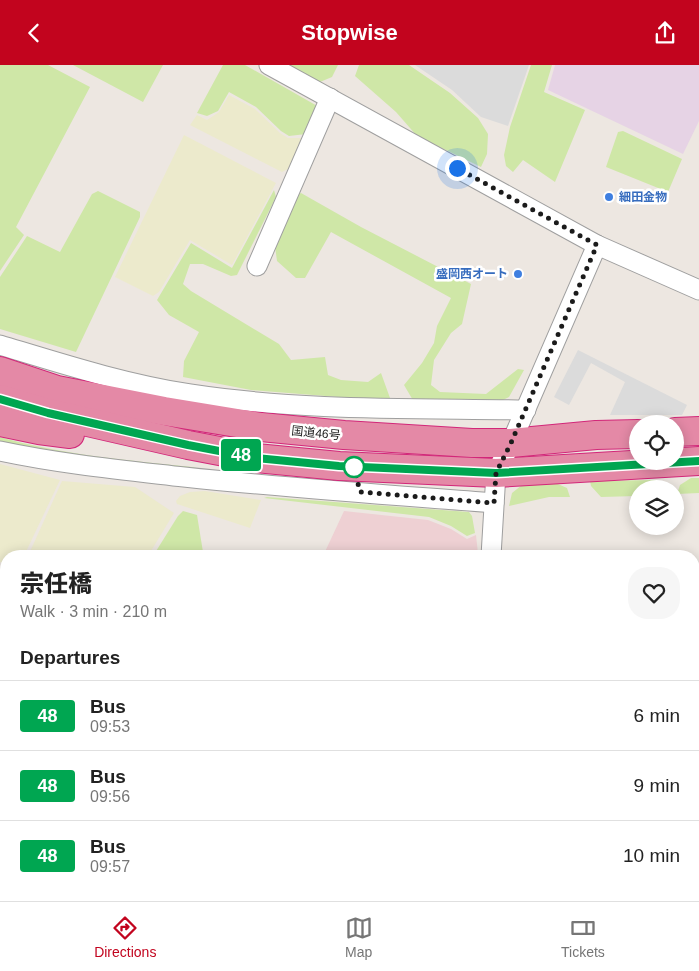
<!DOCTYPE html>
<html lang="en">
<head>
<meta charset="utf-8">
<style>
  body { margin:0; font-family:Helvetica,"Noto Sans JP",sans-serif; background:#f6f6f6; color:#222; height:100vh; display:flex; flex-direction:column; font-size:19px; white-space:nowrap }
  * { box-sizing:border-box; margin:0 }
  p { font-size:16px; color:#767676 }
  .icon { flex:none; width:28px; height:28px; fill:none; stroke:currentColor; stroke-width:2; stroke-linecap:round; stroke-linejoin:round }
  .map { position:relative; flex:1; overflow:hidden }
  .panel { position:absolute; left:0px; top:485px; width:700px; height:351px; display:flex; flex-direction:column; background:#fff; border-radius:20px 20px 0 0; box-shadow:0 2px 12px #0003 }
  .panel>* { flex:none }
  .badge { padding:0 10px; border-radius:4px; font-size:18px; line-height:32px }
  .fabs { position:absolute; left:629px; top:350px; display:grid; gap:10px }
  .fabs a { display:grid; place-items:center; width:55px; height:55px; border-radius:50%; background:#fff; box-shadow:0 2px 12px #0003; font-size:25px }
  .you { position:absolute; width:25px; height:25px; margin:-12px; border:4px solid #fff; border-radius:50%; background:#1a73e8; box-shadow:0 0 0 8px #1a73e833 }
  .map>.badge { position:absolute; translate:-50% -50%; box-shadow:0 0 0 2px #fff }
  h2 { padding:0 20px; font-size:19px; line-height:45px }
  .round { display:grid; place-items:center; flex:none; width:52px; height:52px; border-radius:20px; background:#f6f6f6 }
  .head { display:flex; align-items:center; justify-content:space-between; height:85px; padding:0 20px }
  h1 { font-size:24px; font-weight:800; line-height:38px }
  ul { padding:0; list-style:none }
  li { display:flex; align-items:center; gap:15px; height:70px; padding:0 20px; border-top:1px solid #e0e0e0 }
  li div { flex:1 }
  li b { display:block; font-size:19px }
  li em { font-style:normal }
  li .badge { min-width:55px; font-weight:700; text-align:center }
  header { display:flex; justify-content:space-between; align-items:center; height:65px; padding:0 20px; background:#c2041e; color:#fff; font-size:22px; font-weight:800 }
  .menu { display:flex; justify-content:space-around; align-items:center; height:70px; border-top:1px solid #e0e0e0; background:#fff; font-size:14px; color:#767676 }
  .menu a { display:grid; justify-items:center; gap:2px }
  .menu .active { color:#c2041e }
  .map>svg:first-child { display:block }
</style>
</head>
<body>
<header><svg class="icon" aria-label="back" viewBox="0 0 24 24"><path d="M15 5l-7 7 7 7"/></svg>Stopwise<svg class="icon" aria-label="share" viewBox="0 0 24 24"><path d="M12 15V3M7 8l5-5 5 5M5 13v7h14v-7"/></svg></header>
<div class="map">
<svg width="699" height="836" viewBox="0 0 699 836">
  <rect width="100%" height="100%" fill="#ede7e1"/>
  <!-- commercial -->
  <polygon fill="#eed0d3" points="344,446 428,455 451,464 467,474 476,470 478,489 475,491 323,491"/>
  <!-- industrial -->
  <polygon fill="#e6d3e5" points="555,0 699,0 699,56 683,89 548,25"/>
  <!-- farmland -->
  <g fill="#eceacc">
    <polygon points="229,30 255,44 280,68 288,73 304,73 288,104 282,107 190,60 197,50 207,55 219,47"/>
    <polygon points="184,70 276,118 232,200 190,175 159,227 153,231 115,212"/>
    <polygon points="0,399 60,415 24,491 6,491 6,500 0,497"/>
    <polygon points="62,416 135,422 174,448 148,491 28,491"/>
    <polygon points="205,426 261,435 250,463 177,439 176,436 180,431 190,427"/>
    <polygon points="6,532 6,714 0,711 0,544"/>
    <polygon points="6,775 6,830 96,830 93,836 0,836 0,787"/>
    <polygon points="694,783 699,784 699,836 658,836 661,830 694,830"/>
    <polygon points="98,830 189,830 201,836 95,836"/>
    <polygon points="294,830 353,830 350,836 291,836"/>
    <polygon points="355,830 414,830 411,836 352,836"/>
    <polygon points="575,830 656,830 653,836 586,836"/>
  </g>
  <!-- grass -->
  <g fill="#cfe7a7">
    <polygon points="0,0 48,0 90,22 16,162 24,170 0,206"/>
    <polygon points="73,0 163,0 143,37"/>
    <polygon points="223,0 245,0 319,42 306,69 289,71 281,66 256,42 229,27 218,46 207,51 197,48"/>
    <polygon points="286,0 338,0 332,12 320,17 300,9"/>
    <polygon points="359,0 409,0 450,28 478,53 488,69 487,89 481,102 417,71 396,47 355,11"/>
    <polygon points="531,0 552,0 544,27 585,45 555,117 523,95 513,107 506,101 504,90 510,62"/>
    <polygon points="623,66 682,94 668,127 606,102 618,67"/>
    <polygon points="274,125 276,132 237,210 231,211 203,199 190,199 183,219 191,226 279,279 291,295 325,292 328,310 341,315 368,317 381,308 390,333 388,336 251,325 183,312 184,296 199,267 169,250 157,235 191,178 232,203"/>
    <polygon points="98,126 140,147 140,152 76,287 0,264 0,212 27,171 60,187 92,129"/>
    <polygon points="301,128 361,162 471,219 462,259 451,268 434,295 431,320 440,327 486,329 518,304 524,305 509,332 497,338 414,337 404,320 422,298 434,278 437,261 451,233 331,167 305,213 296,213 277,196 275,181 295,131"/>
    <path d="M0,372C63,390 127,395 192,402L206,405L129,400L0,380Z"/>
    <polygon points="691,413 699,413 699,428 677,429 680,420"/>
    <polygon points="657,415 655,424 638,424 637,431 601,432 591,421 590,416"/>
    <polygon points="551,416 567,423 570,432 549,432 509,441 512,428 522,420"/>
    <polygon points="267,432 469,447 472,451 475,468 467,471 451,461 429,452 264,433"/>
    <polygon points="183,446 197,450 203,487 210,491 153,491 178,451"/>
  </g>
  <!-- parking -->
  <g fill="#dbdbdb">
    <polygon points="415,0 529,0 508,61 481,52 452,25"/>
    <polygon points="578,285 687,340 682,350 610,350 625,317 591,298 569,340 554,332"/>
  </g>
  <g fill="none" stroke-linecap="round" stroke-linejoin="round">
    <!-- minor casing -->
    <g stroke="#9f9f9f" stroke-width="21">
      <g id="minor">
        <polyline points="269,0 597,180 699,225"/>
        <polyline points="257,201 330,33"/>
        <path d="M0,280C63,299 125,319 190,329C301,346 414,343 526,345"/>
        <path d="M0,386C61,399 123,405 184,412C287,423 391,430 494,438"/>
        <polyline points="491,491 496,408 511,378 597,180"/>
        <polyline points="0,725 6,729"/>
        <polyline points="206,830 218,836"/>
      </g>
    </g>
    <!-- highway casing -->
    <g stroke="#d22779" stroke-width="30">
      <g id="highway">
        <polyline points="0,306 57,325 164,346 261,362 344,370 472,378 511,378 596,370 638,369"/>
        <polyline points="0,334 48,348 188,380 256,393 339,401 496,408 699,396"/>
        <polyline points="0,357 39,365 70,369"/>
        <polyline points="675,367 699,366"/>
      </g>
    </g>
    <!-- minor -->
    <use href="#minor" stroke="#fff" stroke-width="19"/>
    <!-- highway -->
    <use href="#highway" stroke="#e489a6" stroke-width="28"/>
  </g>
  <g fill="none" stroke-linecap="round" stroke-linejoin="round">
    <!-- line casing -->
    <g stroke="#fff" stroke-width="11">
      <polyline id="line" points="0,334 48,348 188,380 256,393 339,401 496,408 699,396"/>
    </g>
    <!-- line -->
    <use href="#line" stroke="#00a651" stroke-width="8"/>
    <!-- walk -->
    <polyline stroke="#1b1b1b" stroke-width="5" stroke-dasharray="0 9" points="354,402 360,427 494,438 496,408 511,378 597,180 457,103"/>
  </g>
  <!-- markers -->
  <g fill="#3f7fe0" stroke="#fff" stroke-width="2">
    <circle cx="609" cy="132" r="5"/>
    <circle cx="518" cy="209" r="5"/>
  </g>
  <circle fill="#fff" stroke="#00a651" stroke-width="2.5" cx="354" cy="402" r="10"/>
  <g text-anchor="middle" stroke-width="5" stroke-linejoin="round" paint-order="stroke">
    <!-- shop labels -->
    <g font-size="12" font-weight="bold" fill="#366cbe" stroke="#fff" text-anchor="start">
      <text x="619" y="136">細田金物</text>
      <text x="508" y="213" text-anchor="end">盛岡西オート</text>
    </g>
    <!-- street labels -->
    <g font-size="12" fill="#1b1b1b" stroke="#fff">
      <text transform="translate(316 368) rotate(6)" y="4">国道46号</text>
    </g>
  </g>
</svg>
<div class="fabs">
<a><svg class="icon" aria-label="locate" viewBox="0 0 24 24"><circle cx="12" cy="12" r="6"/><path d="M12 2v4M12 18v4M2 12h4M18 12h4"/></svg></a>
<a><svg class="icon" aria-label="layers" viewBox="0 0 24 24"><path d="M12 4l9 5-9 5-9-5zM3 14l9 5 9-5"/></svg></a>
</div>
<div class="you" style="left:457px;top:103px"></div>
<b class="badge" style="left:241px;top:390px;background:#00a651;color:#fff">48</b>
<section class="panel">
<div class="head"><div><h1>宗任橋</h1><p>Walk · 3 min · 210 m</p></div><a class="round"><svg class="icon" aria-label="heart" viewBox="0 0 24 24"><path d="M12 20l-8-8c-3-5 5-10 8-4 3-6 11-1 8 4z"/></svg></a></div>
<h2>Departures</h2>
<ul>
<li><span class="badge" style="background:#00a651;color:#fff">48</span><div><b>Bus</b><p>09:53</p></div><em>6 min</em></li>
<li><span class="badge" style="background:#00a651;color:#fff">48</span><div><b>Bus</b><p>09:56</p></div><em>9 min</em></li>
<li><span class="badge" style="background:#00a651;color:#fff">48</span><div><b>Bus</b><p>09:57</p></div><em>10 min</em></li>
</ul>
</section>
</div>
<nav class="menu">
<a class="active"><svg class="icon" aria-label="directions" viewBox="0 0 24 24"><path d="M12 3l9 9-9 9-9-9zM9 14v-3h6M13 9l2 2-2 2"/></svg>Directions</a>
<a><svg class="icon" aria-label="map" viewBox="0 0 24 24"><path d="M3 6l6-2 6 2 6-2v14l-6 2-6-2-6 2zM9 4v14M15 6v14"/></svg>Map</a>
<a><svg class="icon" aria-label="tickets" viewBox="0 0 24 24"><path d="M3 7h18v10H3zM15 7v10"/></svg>Tickets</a>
</nav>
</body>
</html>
